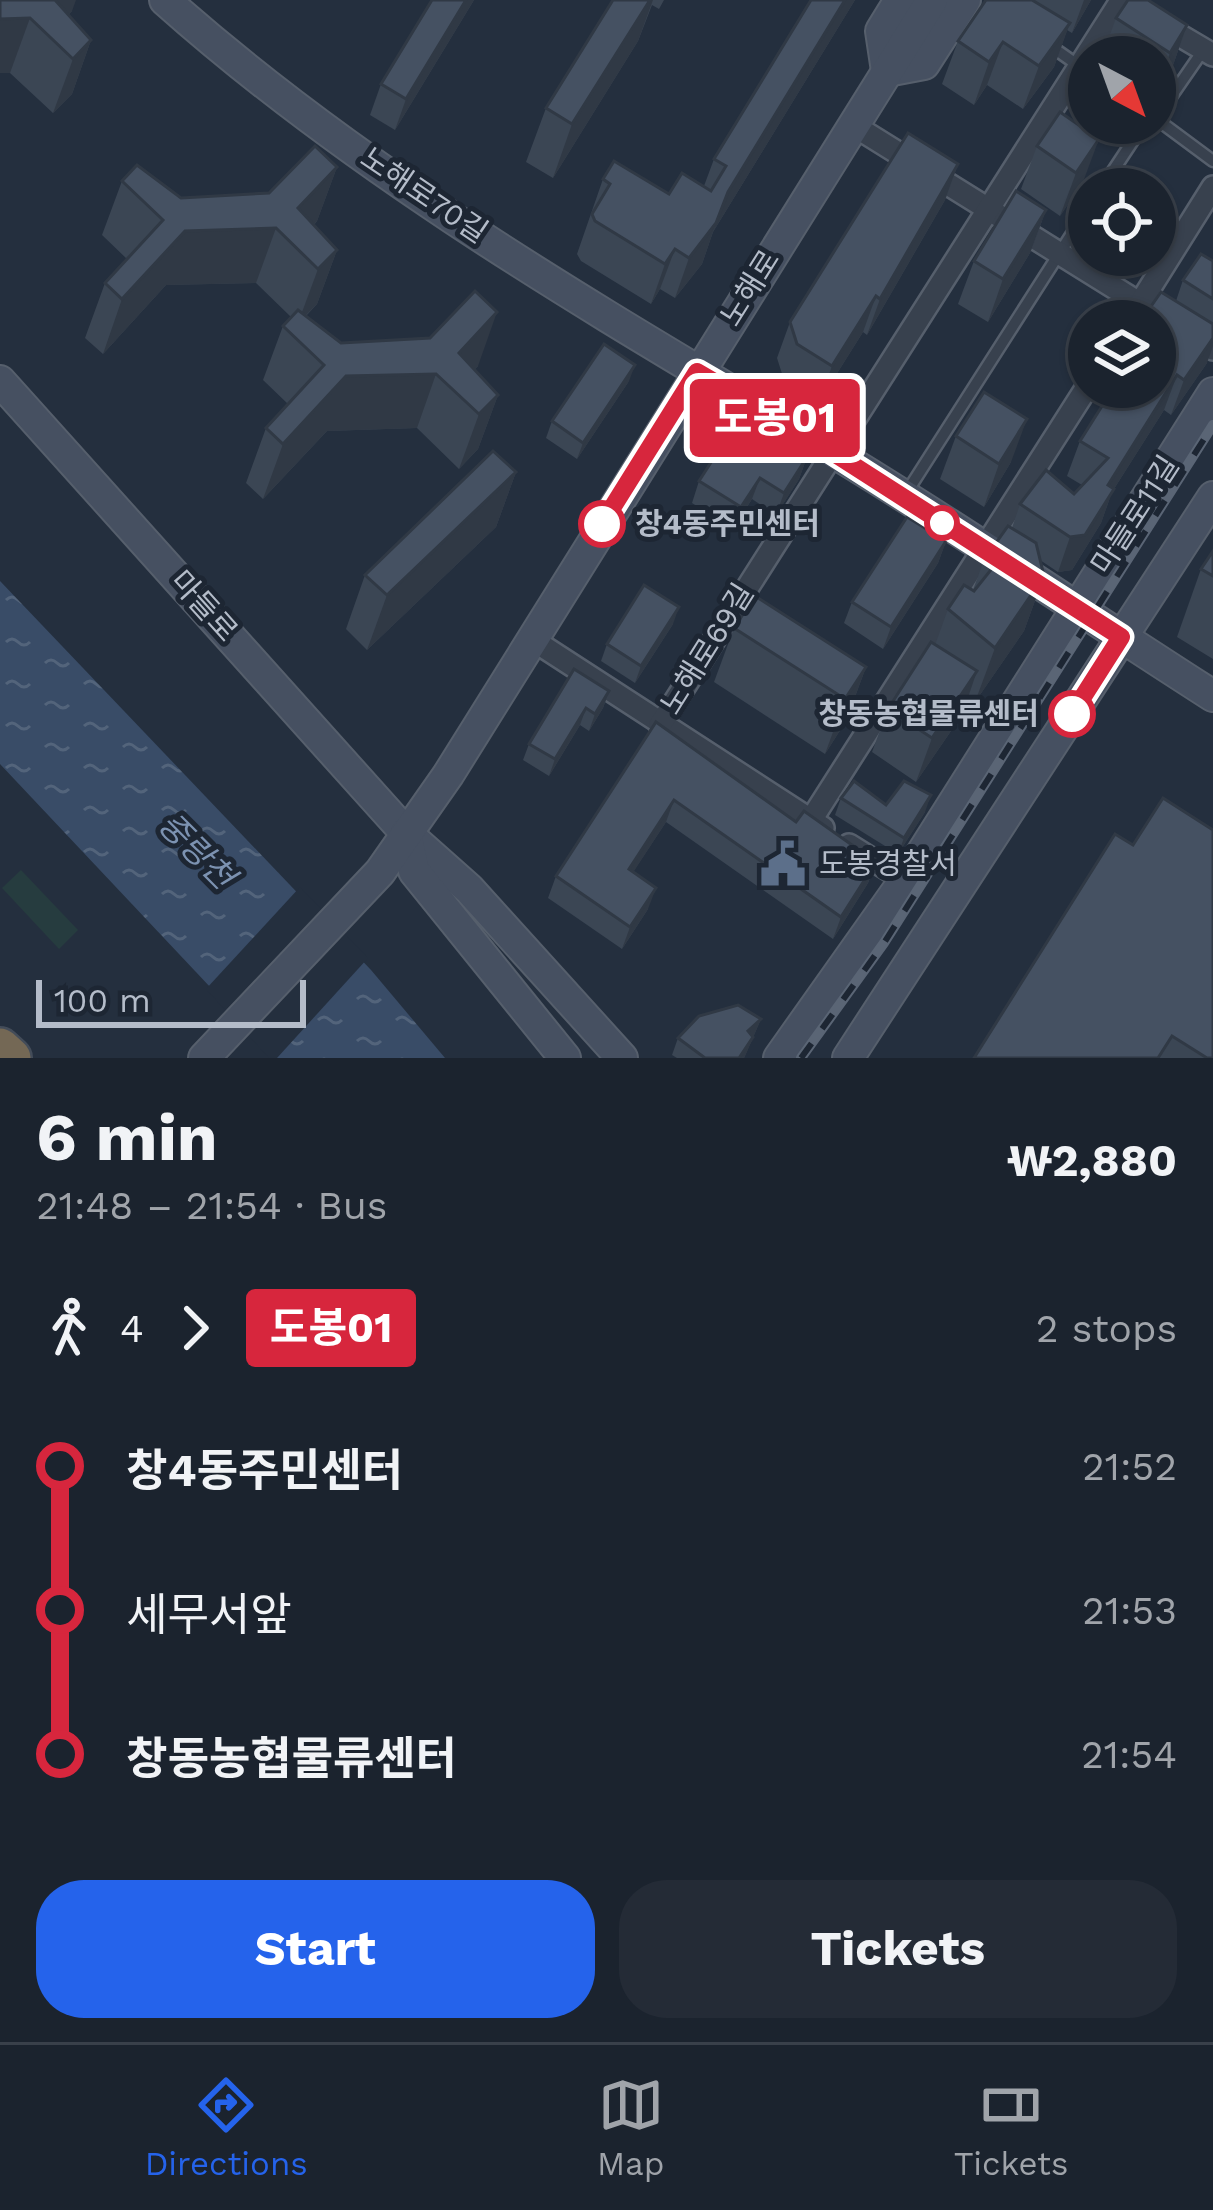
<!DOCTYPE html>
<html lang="en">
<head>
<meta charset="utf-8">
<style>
  body { margin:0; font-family:"Work Sans","Noto Sans KR",sans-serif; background:#242b36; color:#f1f3f6; height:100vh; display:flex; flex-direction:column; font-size:45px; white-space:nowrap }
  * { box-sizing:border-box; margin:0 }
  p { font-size:39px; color:#a0a4aa }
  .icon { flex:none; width:66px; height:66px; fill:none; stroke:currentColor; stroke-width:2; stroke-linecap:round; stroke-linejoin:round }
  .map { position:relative; height:1058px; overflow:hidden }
  .drawer { display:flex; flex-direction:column; background:#1b232e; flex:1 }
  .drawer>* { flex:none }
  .badge { padding:0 24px; border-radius:9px; font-size:42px; line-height:78px }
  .needle { width:78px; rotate:139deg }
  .buttons { position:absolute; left:1068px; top:36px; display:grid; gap:24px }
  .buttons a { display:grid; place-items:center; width:108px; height:108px; border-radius:50%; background:#1b232e; box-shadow:0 3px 9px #0004,0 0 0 3px #39404a; font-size:60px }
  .scale { position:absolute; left:36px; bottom:30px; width:270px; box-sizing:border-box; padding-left:12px; border:6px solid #b4bcc9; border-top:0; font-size:33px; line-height:42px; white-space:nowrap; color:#b4bcc9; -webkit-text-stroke:9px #1d2633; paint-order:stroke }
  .map>.badge { position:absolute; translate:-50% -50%; box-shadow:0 0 0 6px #fff }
  .legs { display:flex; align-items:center; gap:18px; height:132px; padding:0 36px; font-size:39px }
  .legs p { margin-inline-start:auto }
  .headline { display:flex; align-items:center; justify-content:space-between; height:204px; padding:0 36px }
  h1 { font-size:66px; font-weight:700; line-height:90px }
  .cta { display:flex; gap:24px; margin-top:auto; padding:24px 36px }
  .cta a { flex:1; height:138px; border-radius:48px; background:#2563eb; color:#fff; font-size:48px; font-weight:700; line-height:138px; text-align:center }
  .cta a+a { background:#242b36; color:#f1f3f6 }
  ul { padding:0 36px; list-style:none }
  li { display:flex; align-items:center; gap:42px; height:144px; font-size:45px }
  li i { display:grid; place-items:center; width:18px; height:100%; margin:0 15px; background:currentColor }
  li i::after { content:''; width:30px; height:30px; margin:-15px; border:9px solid; border-radius:50%; background:#1b232e }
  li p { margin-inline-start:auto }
  li:first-child i { background:linear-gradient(#0000 50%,currentColor 0) }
  li:last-child i { background:linear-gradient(currentColor 50%,#0000 0) }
  .tab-bar { display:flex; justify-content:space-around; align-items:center; height:168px; border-top:3px solid #39404a; background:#1b232e; font-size:33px; color:#a0a4aa }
  .tab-bar a { display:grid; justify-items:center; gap:6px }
  .tab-bar .selected { color:#2563eb }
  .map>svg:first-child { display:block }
</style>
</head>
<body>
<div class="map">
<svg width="1213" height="1058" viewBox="0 0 1213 1058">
  <defs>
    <pattern id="water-ripples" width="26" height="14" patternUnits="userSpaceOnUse" patternTransform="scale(3)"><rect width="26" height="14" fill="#394c67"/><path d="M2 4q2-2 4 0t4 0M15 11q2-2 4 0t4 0" fill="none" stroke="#53647b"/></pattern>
  </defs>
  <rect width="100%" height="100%" fill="#242f3e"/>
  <!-- green -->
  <polygon fill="#263c3f" points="21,870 78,930 59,949 2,888"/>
  <!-- water -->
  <polygon fill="url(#water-ripples)" points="0,581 371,970 445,1058 277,1058 0,764"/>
  <!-- pier -->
  <polygon fill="#242f3e" points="300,887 368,958 277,1058 269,1058 206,989"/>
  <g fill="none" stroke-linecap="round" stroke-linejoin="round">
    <!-- lane casing -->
    <g stroke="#565f6c" stroke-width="15">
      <g id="lane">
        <polyline points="1052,47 1089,73"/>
        <polyline points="1155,118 1213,161"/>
        <polyline points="1155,120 1204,49"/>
        <polyline points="1101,189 1134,139 1152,123"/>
        <polyline points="905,495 1089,207"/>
      </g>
    </g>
    <!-- street casing -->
    <g stroke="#565f6c" stroke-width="26">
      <g id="street">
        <polyline points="1162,25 1213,55"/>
        <polyline points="853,125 1213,349"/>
        <polyline points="1129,321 1213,187"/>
        <polyline points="530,638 823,828"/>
        <polyline points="660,725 1121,1"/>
        <polyline points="811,820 1089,384"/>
        <polyline points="849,845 905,880"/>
      </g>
    </g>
    <!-- secondary casing -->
    <g stroke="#565f6c" stroke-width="34">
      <g id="secondary">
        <path d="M165,0C358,172 584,303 805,435C944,518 1077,609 1213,696"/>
        <polyline points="887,71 924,64 965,0"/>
        <polyline points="887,71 881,31 900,0"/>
        <polyline points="0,381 406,833 469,889 622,1058"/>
        <polyline points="406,833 414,871 565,1058"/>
        <polyline points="204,1058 380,872 448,775 932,0"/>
        <polyline points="779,1058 905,880 1213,393"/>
        <polyline points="848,1058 1213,497"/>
      </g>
    </g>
    <!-- highway casing -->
    <g stroke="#434c59" stroke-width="44">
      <polyline id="highway" points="0,1048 11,1058"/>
    </g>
    <!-- lane -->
    <use href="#lane" stroke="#38414e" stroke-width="10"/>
    <!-- street -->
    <use href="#street" stroke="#38414e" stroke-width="21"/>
    <!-- secondary -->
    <use href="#secondary" stroke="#465061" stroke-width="30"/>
    <!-- highway -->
    <use href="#highway" stroke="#746855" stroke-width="39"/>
    <!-- rail casing -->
    <g stroke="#5a6575" stroke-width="10">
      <polyline id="rail" points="801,1058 884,943 1213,425"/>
    </g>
    <!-- rail -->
    <use href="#rail" stroke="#1d2633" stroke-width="6" stroke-dasharray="18" stroke-linecap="butt"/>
  </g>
  <!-- wall -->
  <g fill="#3b4654">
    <polygon points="0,0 72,11 68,15 91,40 72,94 53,113 10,73"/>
    <polygon points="432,0 474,0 395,130 370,115 381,84"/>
    <polygon points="613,0 664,0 659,9 652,5 638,41 553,178 526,162 546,108"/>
    <polygon points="811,0 855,0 713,232 702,264 675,298 660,289 651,304 581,261 577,254 603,179 669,194 704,186 714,159"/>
    <polygon points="986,0 1091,0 1072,33 1067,30 1054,67 1023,109 987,85 974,105 942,84 958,41"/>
    <polygon points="1116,18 1187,25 1172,68 1155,94 1155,57 1102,57"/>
    <polygon points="1060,112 1083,182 1060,216 1021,189 1037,146"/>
    <polygon points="958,164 945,200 867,335 863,332 819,402 784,380 777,358 790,322"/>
    <polygon points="337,167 317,221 314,225 337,250 317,304 306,316 341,343 478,366 474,370 498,395 478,449 459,469 417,428 327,431 263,499 246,483 266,428 288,404 263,380 283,326 291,317 256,283 166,285 103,354 85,338 105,283 127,259 102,235 122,181 181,198 269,193"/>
    <polygon points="1046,210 1030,253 988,322 958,304 974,261"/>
    <polygon points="1213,261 1213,324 1176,301 1183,280"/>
    <polygon points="1161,292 1207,363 1171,415 1164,410 1112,492 1101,523 1072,570 1058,572 1040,560 1044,576 1024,631 975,702 968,697 962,715 916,782 872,752 888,709 935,645 948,609 973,590 984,560 1012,528 1020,504 1074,494 1082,485 1067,476 1080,441 1155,387 1155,321 1143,321"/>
    <polygon points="629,381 577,459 546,438 552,421"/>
    <polygon points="956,436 1011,462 984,507 940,479"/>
    <polygon points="807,457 799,479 776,515 752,499 733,529 692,503 699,481"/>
    <polygon points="516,472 496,527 367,650 346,629 365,575"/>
    <polygon points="946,541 938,563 883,649 844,623 852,602"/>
    <polygon points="1213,551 1213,659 1177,637 1201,569"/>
    <polygon points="673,624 635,683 601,661 607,644"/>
    <polygon points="734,628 866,667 846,721 825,754 714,682"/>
    <polygon points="609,691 603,708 589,731 580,725 549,776 523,760 529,744"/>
    <polygon points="656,722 796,822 876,862 868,883 833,939 666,822 633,872 648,909 622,949 548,898 556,876"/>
    <polygon points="841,798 925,812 898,854 835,815"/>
    <polygon points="1115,834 1213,1058 974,1058"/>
    <polygon points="761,1019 744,1058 677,1058 672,1055 678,1038"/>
  </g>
  <!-- shaded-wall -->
  <g fill="#303945">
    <polygon points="51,0 76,0 72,11 48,36"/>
    <polygon points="466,0 474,0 395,130 406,99"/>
    <polygon points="650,0 653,0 638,41 553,178 572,124"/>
    <polygon points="845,0 855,0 713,232 728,192"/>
    <polygon points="1084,0 1091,0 1072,33"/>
    <polygon points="30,18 10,73 0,73 0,19"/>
    <polygon points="1070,23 1054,67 1023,109 1039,66"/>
    <polygon points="1187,25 1172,68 1155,94 1170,53"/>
    <polygon points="91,40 72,94 53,113 73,59"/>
    <polygon points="1003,42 987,85 974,105 989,62"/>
    <polygon points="1099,139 1083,182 1060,216 1076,173"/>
    <polygon points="958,164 945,200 867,335 880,299"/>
    <polygon points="337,167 317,221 294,246 298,208"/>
    <polygon points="1046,210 1030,253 988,322 1003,279"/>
    <polygon points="716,223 702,264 675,298 689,258"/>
    <polygon points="276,228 256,283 166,285 103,354 122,299 185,231"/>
    <polygon points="675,249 660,289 651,304 665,264"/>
    <polygon points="337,250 317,304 298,323 318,269"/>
    <polygon points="876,296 863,332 819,402 832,366"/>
    <polygon points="497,312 478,366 454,391 459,353"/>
    <polygon points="1213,338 1213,346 1207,363 1171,415 1184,380"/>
    <polygon points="635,365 629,381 577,459 583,443"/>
    <polygon points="436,374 417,428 327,431 263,499 283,444 346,376"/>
    <polygon points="1177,375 1164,410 1112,492 1101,523 1072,570 1058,572 1070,537 1108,485"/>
    <polygon points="498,395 478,449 459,469 479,414"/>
    <polygon points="1027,419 1011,462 984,507 999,464"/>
    <polygon points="807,457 799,479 776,515 784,493"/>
    <polygon points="516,472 496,527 367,650 387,595"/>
    <polygon points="760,478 752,499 733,529 741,507"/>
    <polygon points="946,541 938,563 883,649 891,627"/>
    <polygon points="1044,576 1024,631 975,702 995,648"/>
    <polygon points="679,607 673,624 635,683 641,666"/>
    <polygon points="866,667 846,721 825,754 845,699"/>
    <polygon points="977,671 962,715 916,782 932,738"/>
    <polygon points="609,691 603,708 589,731 595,714"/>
    <polygon points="586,708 580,725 549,776 555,759"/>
    <polygon points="931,795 925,812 898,854 904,838"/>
    <polygon points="674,800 666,822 621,891 629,869"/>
    <polygon points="876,862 868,883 833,939 841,917"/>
    <polygon points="656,888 648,909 622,949 630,927"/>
    <polygon points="761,1019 746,1054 744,1058 739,1058 748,1031"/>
  </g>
  <!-- building -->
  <g fill="#455162" stroke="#303945" stroke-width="3">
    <polygon points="0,0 55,0 91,40 73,59 30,18 0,19"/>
    <polygon points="432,0 466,0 406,99 381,84"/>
    <polygon points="613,0 650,0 572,124 546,108"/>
    <polygon points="811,0 845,0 728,192 716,223 689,258 675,249 665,264 595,221 592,214 610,184 603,179 614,161 669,194 682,173 711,191 726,166 714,159"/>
    <polygon points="986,0 1032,0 1070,23 1039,66 1003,42 989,62 958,41"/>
    <polygon points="1128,0 1148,0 1187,25 1170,53 1116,18"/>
    <polygon points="1060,112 1099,139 1076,173 1037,146"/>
    <polygon points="908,133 958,164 880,299 876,296 832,366 797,344 790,322"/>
    <polygon points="315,146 337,167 298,208 337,250 318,269 276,228 185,231 122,299 105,283 163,220 122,181 137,165 181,198 269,193"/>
    <polygon points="1016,191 1046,210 1003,279 974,261"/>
    <polygon points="1201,254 1213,261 1213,299 1183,280"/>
    <polygon points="475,291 497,312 459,353 498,395 479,414 436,374 346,376 283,444 266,428 324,365 283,326 298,310 341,343 430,338"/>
    <polygon points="1161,292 1213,324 1213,338 1184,380 1177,375 1108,485 1114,489 1085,535 1070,537 1020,504 1046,470 1074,494 1108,458 1080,441 1114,387 1155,387 1155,369 1160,372 1176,351 1158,338 1164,328 1145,315"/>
    <polygon points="604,344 635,365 583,443 552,421"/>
    <polygon points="984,392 1027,419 999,464 956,436"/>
    <polygon points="757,425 807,457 784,493 760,478 741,507 699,481 730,433"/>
    <polygon points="493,451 516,472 387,595 365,575"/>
    <polygon points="907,517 946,541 891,627 852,602"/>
    <polygon points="1008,526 1036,543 1044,576 995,648 948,609 964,585 974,591 994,566 984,560"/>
    <polygon points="1213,551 1213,576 1201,569"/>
    <polygon points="644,585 679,607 641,666 607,644"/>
    <polygon points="755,596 866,667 845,699 734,628"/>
    <polygon points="931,642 977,671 932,738 888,709"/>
    <polygon points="574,669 609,691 595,714 586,708 555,759 529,744"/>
    <polygon points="656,722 796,822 804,811 876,862 841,917 674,800 629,869 656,888 630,927 556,876"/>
    <polygon points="854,781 886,805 904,781 931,795 904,838 841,798"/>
    <polygon points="1163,798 1213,830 1213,1058 1207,1058 1172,1036 1158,1058 974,1058 1115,834 1133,845"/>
    <polygon points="738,1005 761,1019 748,1031 753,1037 739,1058 705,1058 678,1038 699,1016"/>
  </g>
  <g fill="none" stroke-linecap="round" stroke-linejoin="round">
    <!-- line-1 casing -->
    <g stroke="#fff" stroke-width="27">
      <polyline id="line-1" points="602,524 697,372 809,437 1121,637 1072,714"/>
    </g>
    <!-- line-1 -->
    <use href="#line-1" stroke="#d7263d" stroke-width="18"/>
  </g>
  <!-- icons -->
  <defs>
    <g id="civic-bare" transform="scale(3.6)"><path d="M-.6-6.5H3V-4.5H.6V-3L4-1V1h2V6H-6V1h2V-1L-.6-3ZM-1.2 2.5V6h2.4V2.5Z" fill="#5c6f8a" stroke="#1d2633" stroke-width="2.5" paint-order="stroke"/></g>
  </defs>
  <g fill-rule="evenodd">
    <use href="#civic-bare" x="783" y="864"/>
  </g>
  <!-- markers -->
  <g fill="#fff" stroke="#d7263d" stroke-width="6">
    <circle cx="942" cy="523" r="15"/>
    <circle cx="602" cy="524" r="21"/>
    <circle cx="1072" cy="714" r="21"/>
  </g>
  <g text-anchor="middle" stroke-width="10" stroke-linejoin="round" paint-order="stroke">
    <!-- street labels -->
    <g font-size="30" fill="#b4bcc9" stroke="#1d2633">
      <text transform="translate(424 195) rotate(34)" y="10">노해로70길</text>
      <text transform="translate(750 288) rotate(-58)" y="10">노해로</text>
      <text transform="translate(1135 515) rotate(-57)" y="10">마들로11길</text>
      <text transform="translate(204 606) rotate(48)" y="10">마들로</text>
      <text transform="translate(707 649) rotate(-58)" y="10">노해로69길</text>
    </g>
    <!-- stop labels -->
    <g font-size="30" font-weight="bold" fill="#b4bcc9" stroke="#1d2633" text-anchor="start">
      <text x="635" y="534">창4동주민센터</text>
      <text x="1039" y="724" text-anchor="end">창동농협물류센터</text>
    </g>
    <!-- poi labels -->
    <g font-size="30" fill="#b4bcc9" stroke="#1d2633" text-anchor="start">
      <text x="819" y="874">도봉경찰서</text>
    </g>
    <!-- water labels -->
    <g font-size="33" font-style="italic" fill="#7c92b1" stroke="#1d2633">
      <text transform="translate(197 850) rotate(45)" y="12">중랑천</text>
    </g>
  </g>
</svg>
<div class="buttons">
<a><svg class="needle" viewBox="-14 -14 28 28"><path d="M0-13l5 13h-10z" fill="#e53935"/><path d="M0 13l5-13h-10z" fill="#a0a4aa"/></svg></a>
<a><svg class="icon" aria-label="locate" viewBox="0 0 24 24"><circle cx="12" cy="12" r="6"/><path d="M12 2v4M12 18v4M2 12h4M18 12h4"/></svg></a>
<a><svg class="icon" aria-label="layers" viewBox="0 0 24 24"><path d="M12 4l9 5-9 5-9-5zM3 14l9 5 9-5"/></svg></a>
</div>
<div class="scale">100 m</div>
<b class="badge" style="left:775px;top:418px;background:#d7263d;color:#fff">도봉01</b>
</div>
<section class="drawer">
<div class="headline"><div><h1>6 min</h1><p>21:48 – 21:54 · Bus</p></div><b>₩2,880</b></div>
<div class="legs"><svg class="icon" aria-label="walk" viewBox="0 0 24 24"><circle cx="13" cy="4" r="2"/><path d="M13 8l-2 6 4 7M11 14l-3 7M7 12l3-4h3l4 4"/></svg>4<svg class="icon" aria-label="forward" viewBox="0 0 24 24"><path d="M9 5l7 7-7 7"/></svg><b class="badge" style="background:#d7263d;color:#fff">도봉01</b><p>2 stops</p></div>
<ul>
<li><i style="color:#d7263d"></i><b>창4동주민센터</b><p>21:52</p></li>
<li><i style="color:#d7263d"></i><span>세무서앞</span><p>21:53</p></li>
<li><i style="color:#d7263d"></i><b>창동농협물류센터</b><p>21:54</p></li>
</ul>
<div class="cta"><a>Start</a><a>Tickets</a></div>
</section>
<nav class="tab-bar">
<a class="selected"><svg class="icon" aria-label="directions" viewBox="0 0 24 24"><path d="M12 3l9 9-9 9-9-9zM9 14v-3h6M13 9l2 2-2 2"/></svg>Directions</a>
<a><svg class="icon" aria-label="map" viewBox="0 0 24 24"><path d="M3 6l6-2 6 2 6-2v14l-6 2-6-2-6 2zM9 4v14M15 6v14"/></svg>Map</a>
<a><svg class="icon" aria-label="tickets" viewBox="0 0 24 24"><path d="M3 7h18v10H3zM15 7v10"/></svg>Tickets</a>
</nav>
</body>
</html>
